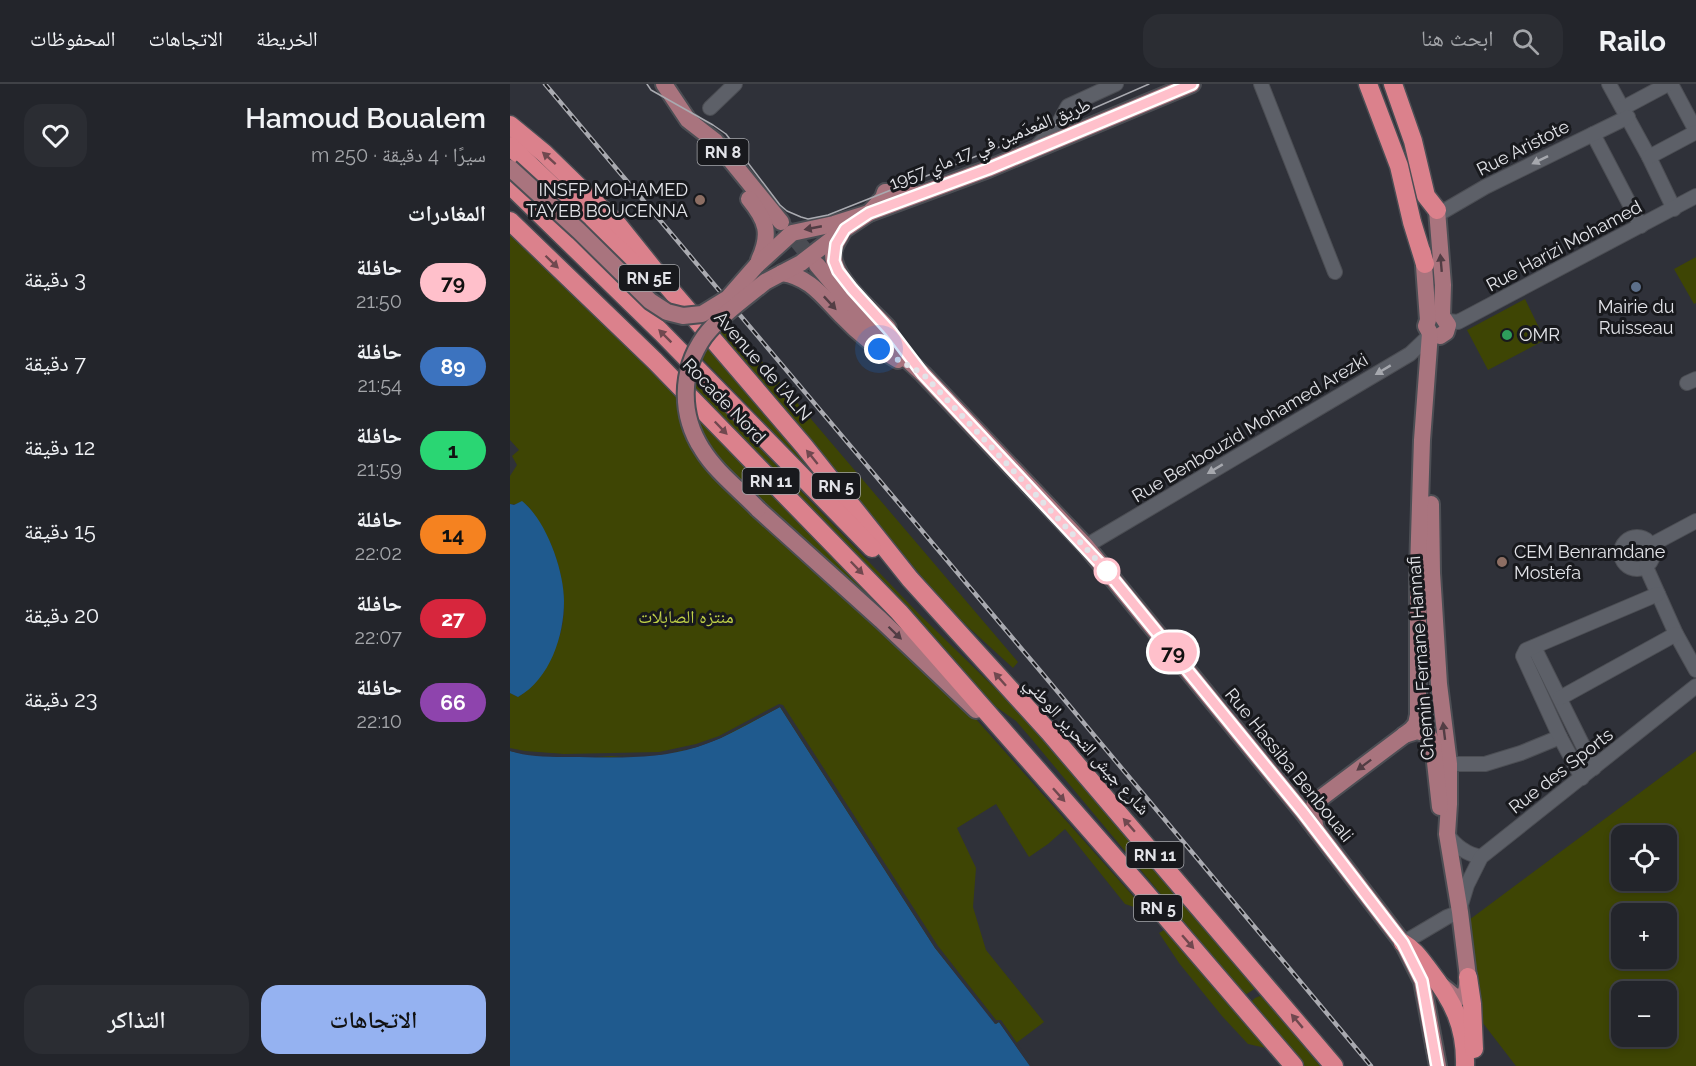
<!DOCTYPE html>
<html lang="ar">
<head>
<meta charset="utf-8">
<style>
  body { margin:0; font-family:Raleway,"Noto Naskh Arabic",sans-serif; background:#2b2d33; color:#f1f3f6; direction:rtl; height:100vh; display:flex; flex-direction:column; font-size:22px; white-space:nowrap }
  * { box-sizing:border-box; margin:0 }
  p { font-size:20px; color:#a3a5a9 }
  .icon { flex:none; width:33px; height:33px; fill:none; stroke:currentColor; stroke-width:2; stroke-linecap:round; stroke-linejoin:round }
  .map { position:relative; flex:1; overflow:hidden; direction:ltr }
  .panel { display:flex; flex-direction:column; background:#23252b; width:510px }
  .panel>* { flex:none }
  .badge { padding:0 12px; border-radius:20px; font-size:21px; line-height:39px }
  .tools { position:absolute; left:1101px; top:741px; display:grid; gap:12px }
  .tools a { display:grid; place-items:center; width:66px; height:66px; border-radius:12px; background:#23252b; box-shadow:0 3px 9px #0003,0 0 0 2px #404247; font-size:30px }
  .you { position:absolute; width:30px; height:30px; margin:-15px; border:4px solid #fff; border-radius:50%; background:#1a73e8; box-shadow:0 0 0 9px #1a73e833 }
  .map>.badge { position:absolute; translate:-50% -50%; box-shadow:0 0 0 3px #fff }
  h2 { padding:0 24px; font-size:22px; line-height:54px }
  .round { display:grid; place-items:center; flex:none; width:63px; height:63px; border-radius:18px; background:#2b2d33 }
  .head { display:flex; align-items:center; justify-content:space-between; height:102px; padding:0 24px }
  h1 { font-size:28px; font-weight:600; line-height:45px }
  .action { display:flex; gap:12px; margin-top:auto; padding:12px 24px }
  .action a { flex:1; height:69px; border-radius:18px; background:#95b2f1; color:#111; font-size:24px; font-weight:600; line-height:69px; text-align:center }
  .action a+a { background:#2b2d33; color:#f1f3f6 }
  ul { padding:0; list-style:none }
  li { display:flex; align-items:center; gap:18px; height:84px; padding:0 24px }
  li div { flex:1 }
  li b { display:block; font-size:22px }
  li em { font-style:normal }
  li .badge { min-width:66px; font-weight:700; text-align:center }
  header { display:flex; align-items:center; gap:36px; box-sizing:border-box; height:84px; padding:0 30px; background:#23252b; border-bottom:2px solid #404247 }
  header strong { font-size:28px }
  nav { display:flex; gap:33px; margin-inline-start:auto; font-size:21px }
  .search { width:420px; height:54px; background:#2b2d33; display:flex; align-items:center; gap:15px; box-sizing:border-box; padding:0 21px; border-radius:18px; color:#a3a5a9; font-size:22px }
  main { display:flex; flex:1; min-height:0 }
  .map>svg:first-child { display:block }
</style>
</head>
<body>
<header>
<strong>Railo</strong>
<div class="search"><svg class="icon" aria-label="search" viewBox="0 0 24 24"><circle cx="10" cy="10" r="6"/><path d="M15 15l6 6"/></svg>ابحث هنا</div>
<nav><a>الخريطة</a><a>الاتجاهات</a><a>المحفوظات</a></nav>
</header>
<main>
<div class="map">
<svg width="1186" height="982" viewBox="0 0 1186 982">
  <rect width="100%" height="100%" fill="#2f3139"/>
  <!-- green -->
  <g fill="#3e4504" fill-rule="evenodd">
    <path d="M0,149L165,307L291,437L387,541L457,625L631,821L624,823L615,820L555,745L538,760L519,773L486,720L447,744L466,784L463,823L476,866L534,938L505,960L489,938L485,940L211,654L170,667L101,673L0,667V609L8,613C21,606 26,593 34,581C38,573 45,565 48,557C64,513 46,456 17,421L0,420V392L7,381L2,372L9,366L0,356Z"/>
    <polygon points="1186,173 1186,219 1184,220 1164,185"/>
    <polygon points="1015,215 1035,256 978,286 957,246"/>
    <polygon points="215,234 508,578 503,584 456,541 422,505 229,271 205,245"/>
    <polygon points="194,257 326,413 187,269"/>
    <polygon points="183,295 408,529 525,643 746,904 735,911 519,652 506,637 482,620 181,304"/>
    <path d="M1186,667V982H1006L969,934L959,836ZM1112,752H1156V796H1112ZM1112,830H1156V874H1112ZM1112,908H1156V952H1112Z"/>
    <polygon points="654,846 756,964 738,960 712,932 669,879 649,849"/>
    <polygon points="750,912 753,913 810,982 794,982 741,918 745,914"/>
  </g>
  <!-- water -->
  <g fill="#1f5a8e">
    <path d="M12,417C36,436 54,486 54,517C54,552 40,595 8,613L0,609V420L4,421Z"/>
    <path d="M270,623L425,864L486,940L489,938L520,982H0V667C21,674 46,673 69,673C108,674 149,675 187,663C216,654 243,637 270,623Z"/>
  </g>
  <!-- pier -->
  <polygon fill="#2f3139" points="269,620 273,621 428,862 486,936 491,936 523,982 520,982 489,938 485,940 425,864 270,623 211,654 187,663 149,671 54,673 15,670 0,667 0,664 15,667 54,670 149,668 186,660 209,652"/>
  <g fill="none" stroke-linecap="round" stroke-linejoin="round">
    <!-- major-tunnel -->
    <polyline stroke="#4a4c53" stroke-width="16" stroke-dasharray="16 8" stroke-linecap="butt" points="272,139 307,181"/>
    <!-- minor casing -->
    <g stroke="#4c4e54" stroke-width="16">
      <g id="minor">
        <polyline points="751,0 825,188"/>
        <polyline points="1099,0 1139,73 1164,125"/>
        <polyline points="1161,0 1186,47"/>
        <polyline points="200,24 225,0"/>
        <polyline points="1113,24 1158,0"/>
        <polyline points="1083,50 1131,142"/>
        <polyline points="528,61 546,44 558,22 606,0"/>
        <polyline points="1139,73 1186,48"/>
        <polyline points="927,131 975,103 1118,33"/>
        <polyline points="937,237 948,238 1186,112"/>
        <polyline points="1177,299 1186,295"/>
        <circle cx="1127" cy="469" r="16"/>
        <polyline points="1141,461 1186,437"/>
        <polyline points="576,462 900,270 920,251"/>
        <polyline points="1136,483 1166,550 1186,586"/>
        <polyline points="1024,563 1084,684"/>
        <polyline points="1050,614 1166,550"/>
        <polyline points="939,680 975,680 1011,669 1050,653"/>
        <polyline points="1072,694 1050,653 1013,572 1016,566 1148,510"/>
        <path d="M937,750C946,763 956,770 971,773"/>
        <polyline points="950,824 957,801 971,773 1186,602"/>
        <polyline points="893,859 937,833 950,828"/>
      </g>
    </g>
    <!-- major casing -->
    <g stroke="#4c4e54" stroke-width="20">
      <g id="major">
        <polyline points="154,0 178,36 205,57 271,138"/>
        <path d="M239,115C257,137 261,150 249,176"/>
        <polyline points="927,126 933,201 932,232 938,241 936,248 930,252"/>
        <path d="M331,151C326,159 321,167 324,177C329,199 362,227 378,244"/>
        <polyline points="307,181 351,233 413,290 576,462 792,727 893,859 912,897 928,982"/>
        <polyline points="246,182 282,149 324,140 359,129 478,85 682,0"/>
        <path d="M272,189C300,193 313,213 332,232C349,250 368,265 388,276"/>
        <polyline points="255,198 291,179 335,145 359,129 373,114 375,108 392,111 402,109"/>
        <polyline points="921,420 922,489 929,600 939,680 939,720 937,750 950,828 958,893 956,909 951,913 944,912 931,901"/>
        <polyline points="248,425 371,536 466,626"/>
        <polyline points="894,651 907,647 918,650 923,660 930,723"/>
        <path d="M806,745C804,735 800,725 807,717L901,646L906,640L908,631V486L912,356L920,249L916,242L918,236L913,168"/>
      </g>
    </g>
    <!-- highway casing -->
    <g stroke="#4c4e54" stroke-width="21">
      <g id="highway">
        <polyline points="858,0 889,82 902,138 915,180"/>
        <polyline points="883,0 903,57 916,112 927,126"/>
        <polyline points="0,41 34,69 109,142 153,197 294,362 400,495 539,648 824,982"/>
        <polyline points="0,62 141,196"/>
        <polyline points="0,101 151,248 362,464"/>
        <polyline points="0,137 145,277 389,528 633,806 784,982"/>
        <path d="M893,859C905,866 911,876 919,886C943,917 956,942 955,982"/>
        <polyline points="958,893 962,920 964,965"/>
      </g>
    </g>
    <!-- minor -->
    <use href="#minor" stroke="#5d6068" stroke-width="14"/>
    <!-- major -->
    <use href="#major" stroke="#a9747e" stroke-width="16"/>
    <!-- highway -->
    <use href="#highway" stroke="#db818c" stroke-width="18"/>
    <!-- tram -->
    <polyline stroke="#a9aab0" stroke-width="1.5" points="137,0 141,6 203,41 216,50 270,121 277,127 291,133 298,135 318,131 550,39 639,0"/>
    <!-- rail casing -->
    <g stroke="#a9aab0" stroke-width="4.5">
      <polyline id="rail" points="35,0 532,589 861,982"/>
    </g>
    <!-- rail -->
    <use href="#rail" stroke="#18191d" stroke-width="2" stroke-dasharray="7" stroke-linecap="butt"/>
    <!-- major-bridge casing -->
    <g stroke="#4c4e54" stroke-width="20" stroke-linecap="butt">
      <g id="major-bridge">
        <polyline points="0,84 69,147 140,217 157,228 173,232 192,230 218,214 246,182"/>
        <path d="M248,425C230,406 206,388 192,365C170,331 170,287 194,253C210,232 234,215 255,198"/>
      </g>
    </g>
    <!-- major-bridge -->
    <use href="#major-bridge" stroke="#a9747e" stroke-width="16"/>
  </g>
  <!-- one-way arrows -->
  <defs><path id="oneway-solid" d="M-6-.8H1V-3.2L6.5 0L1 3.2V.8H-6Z" transform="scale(1.5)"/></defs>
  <g fill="#70484f">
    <use href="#oneway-solid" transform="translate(39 74) rotate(-138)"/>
    <use href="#oneway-solid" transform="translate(42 178) rotate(44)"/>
    <use href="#oneway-solid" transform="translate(155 252) rotate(-135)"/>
    <use href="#oneway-solid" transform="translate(211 344) rotate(46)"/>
    <use href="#oneway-solid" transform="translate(302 373) rotate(-129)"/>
    <use href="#oneway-solid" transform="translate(347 484) rotate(46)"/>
    <use href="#oneway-solid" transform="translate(490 595) rotate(-132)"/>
    <use href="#oneway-solid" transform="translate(549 711) rotate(48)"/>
    <use href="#oneway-solid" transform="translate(619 741) rotate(-131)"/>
    <use href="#oneway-solid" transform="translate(678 858) rotate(49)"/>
    <use href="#oneway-solid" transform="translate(787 937) rotate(-130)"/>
  </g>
  <g fill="#a6a8ae">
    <use href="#oneway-solid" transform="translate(1030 76) rotate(154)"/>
    <use href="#oneway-solid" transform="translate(873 286) rotate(149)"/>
    <use href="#oneway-solid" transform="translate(705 385) rotate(149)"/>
  </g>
  <g fill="#523d44">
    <use href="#oneway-solid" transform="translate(303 144) rotate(169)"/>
    <use href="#oneway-solid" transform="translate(931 179) rotate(-95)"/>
    <use href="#oneway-solid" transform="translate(320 219) rotate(47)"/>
    <use href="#oneway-solid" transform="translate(385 549) rotate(44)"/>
    <use href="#oneway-solid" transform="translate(934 647) rotate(-97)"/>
    <use href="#oneway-solid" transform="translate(854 681) rotate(143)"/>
  </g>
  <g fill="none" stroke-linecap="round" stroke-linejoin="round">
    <!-- line casing -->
    <g stroke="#fff" stroke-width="14">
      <polyline id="line" points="682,0 478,85 359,129 335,145 326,160 324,177 328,187 342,205 381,248 413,290 596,486 792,727 893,859 912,897 927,982"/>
    </g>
    <!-- line -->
    <use href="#line" stroke="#ffc0cb" stroke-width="9"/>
    <!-- walk -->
    <polyline stroke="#e2e3e8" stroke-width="6" stroke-dasharray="0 10.8" points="369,265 413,290 597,487"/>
  </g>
  <!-- markers -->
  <g fill="#8d6e63" stroke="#18191d" stroke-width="2">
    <circle cx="190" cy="116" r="6"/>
    <circle cx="992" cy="478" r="6"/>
  </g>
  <circle fill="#5c6f8a" stroke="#18191d" stroke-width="2" cx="1126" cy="203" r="6"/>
  <circle fill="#2e9e5b" stroke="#18191d" stroke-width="2" cx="997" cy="251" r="6"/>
  <circle fill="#fff" stroke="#ffc0cb" stroke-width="3" cx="597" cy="487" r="12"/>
  <g text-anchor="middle" stroke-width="6" stroke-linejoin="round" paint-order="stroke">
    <!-- shield labels -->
    <g fill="#18191d" stroke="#a5a6ab" stroke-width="1.5">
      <rect x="187.5" y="55" width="51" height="26" rx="4.5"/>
      <rect x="109" y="181" width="60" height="26" rx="4.5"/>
      <rect x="232.5" y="384" width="57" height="26" rx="4.5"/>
      <rect x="302" y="389" width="48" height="26" rx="4.5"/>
      <rect x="616.5" y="758" width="57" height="26" rx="4.5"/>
      <rect x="624" y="811" width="48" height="26" rx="4.5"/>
    </g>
    <g font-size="16" font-weight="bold" fill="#e2e3e8">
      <text x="213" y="74">RN 8</text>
      <text x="139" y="200">RN 5E</text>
      <text x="261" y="403">RN 11</text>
      <text x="326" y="408">RN 5</text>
      <text x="645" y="777">RN 11</text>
      <text x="648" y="830">RN 5</text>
    </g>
    <!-- street labels -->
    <g font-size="18" fill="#e2e3e8" stroke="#18191d">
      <text transform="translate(480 60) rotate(-22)" y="6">طريق المُعدَمين في 17 ماي 1957</text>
      <text transform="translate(1013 64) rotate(-27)" y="6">Rue Aristote</text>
      <text transform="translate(1054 162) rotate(-28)" y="6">Rue Harizi Mohamed</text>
      <text transform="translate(253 282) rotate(49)" y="6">Avenue de l'ALN</text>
      <text transform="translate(214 317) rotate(46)" y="6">Rocade Nord</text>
      <text transform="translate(740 344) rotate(-31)" y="6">Rue Benbouzid Mohamed Arezki</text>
      <text transform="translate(911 574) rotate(-94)" y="6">Chemin Fernane Hannafi</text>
      <text transform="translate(577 662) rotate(48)" y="6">شارع جيش التحرير الوطني</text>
      <text transform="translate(779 681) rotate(51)" y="6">Rue Hassiba Benbouali</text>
      <text transform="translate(1051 687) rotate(-38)" y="6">Rue des Sports</text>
    </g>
    <!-- poi labels -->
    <g font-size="18" fill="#e2e3e8" stroke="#18191d" text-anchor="start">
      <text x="178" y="112" text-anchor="end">INSFP MOHAMED<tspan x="178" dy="21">TAYEB BOUCENNA</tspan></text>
      <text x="1126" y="229" text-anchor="middle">Mairie du<tspan x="1126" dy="21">Ruisseau</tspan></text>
      <text x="1009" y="257">OMR</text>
      <text x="1004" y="474">CEM Benramdane<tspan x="1004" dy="21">Mostefa</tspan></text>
    </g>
    <!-- park labels -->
    <g font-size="18" fill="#bfd048" stroke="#18191d">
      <text x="176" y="539">منتزه الصابلات</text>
    </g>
  </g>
</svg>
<div class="tools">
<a><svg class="icon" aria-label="locate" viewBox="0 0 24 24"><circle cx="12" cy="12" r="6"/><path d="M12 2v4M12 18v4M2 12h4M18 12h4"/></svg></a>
<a>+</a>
<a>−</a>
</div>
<div class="you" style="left:369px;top:265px"></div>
<b class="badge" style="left:663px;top:568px;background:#ffc0cb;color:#111">79</b>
</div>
<section class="panel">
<div class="head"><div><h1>Hamoud Boualem</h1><p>سيرًا · 4 دقيقة · 250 m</p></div><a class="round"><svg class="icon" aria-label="heart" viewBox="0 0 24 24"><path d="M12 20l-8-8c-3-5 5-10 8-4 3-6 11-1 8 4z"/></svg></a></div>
<h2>المغادرات</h2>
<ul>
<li><span class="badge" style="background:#ffc0cb;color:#111">79</span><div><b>حافلة</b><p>21:50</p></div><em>3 دقيقة</em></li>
<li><span class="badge" style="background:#3c73bf;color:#fff">89</span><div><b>حافلة</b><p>21:54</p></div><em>7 دقيقة</em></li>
<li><span class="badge" style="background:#2ad673;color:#111">1</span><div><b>حافلة</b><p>21:59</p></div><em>12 دقيقة</em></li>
<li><span class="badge" style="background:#f58220;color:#111">14</span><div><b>حافلة</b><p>22:02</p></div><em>15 دقيقة</em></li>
<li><span class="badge" style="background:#d7263d;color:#fff">27</span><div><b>حافلة</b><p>22:07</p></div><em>20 دقيقة</em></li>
<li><span class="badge" style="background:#8e44ad;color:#fff">66</span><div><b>حافلة</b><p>22:10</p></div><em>23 دقيقة</em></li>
</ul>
<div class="action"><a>الاتجاهات</a><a>التذاكر</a></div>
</section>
</main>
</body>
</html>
